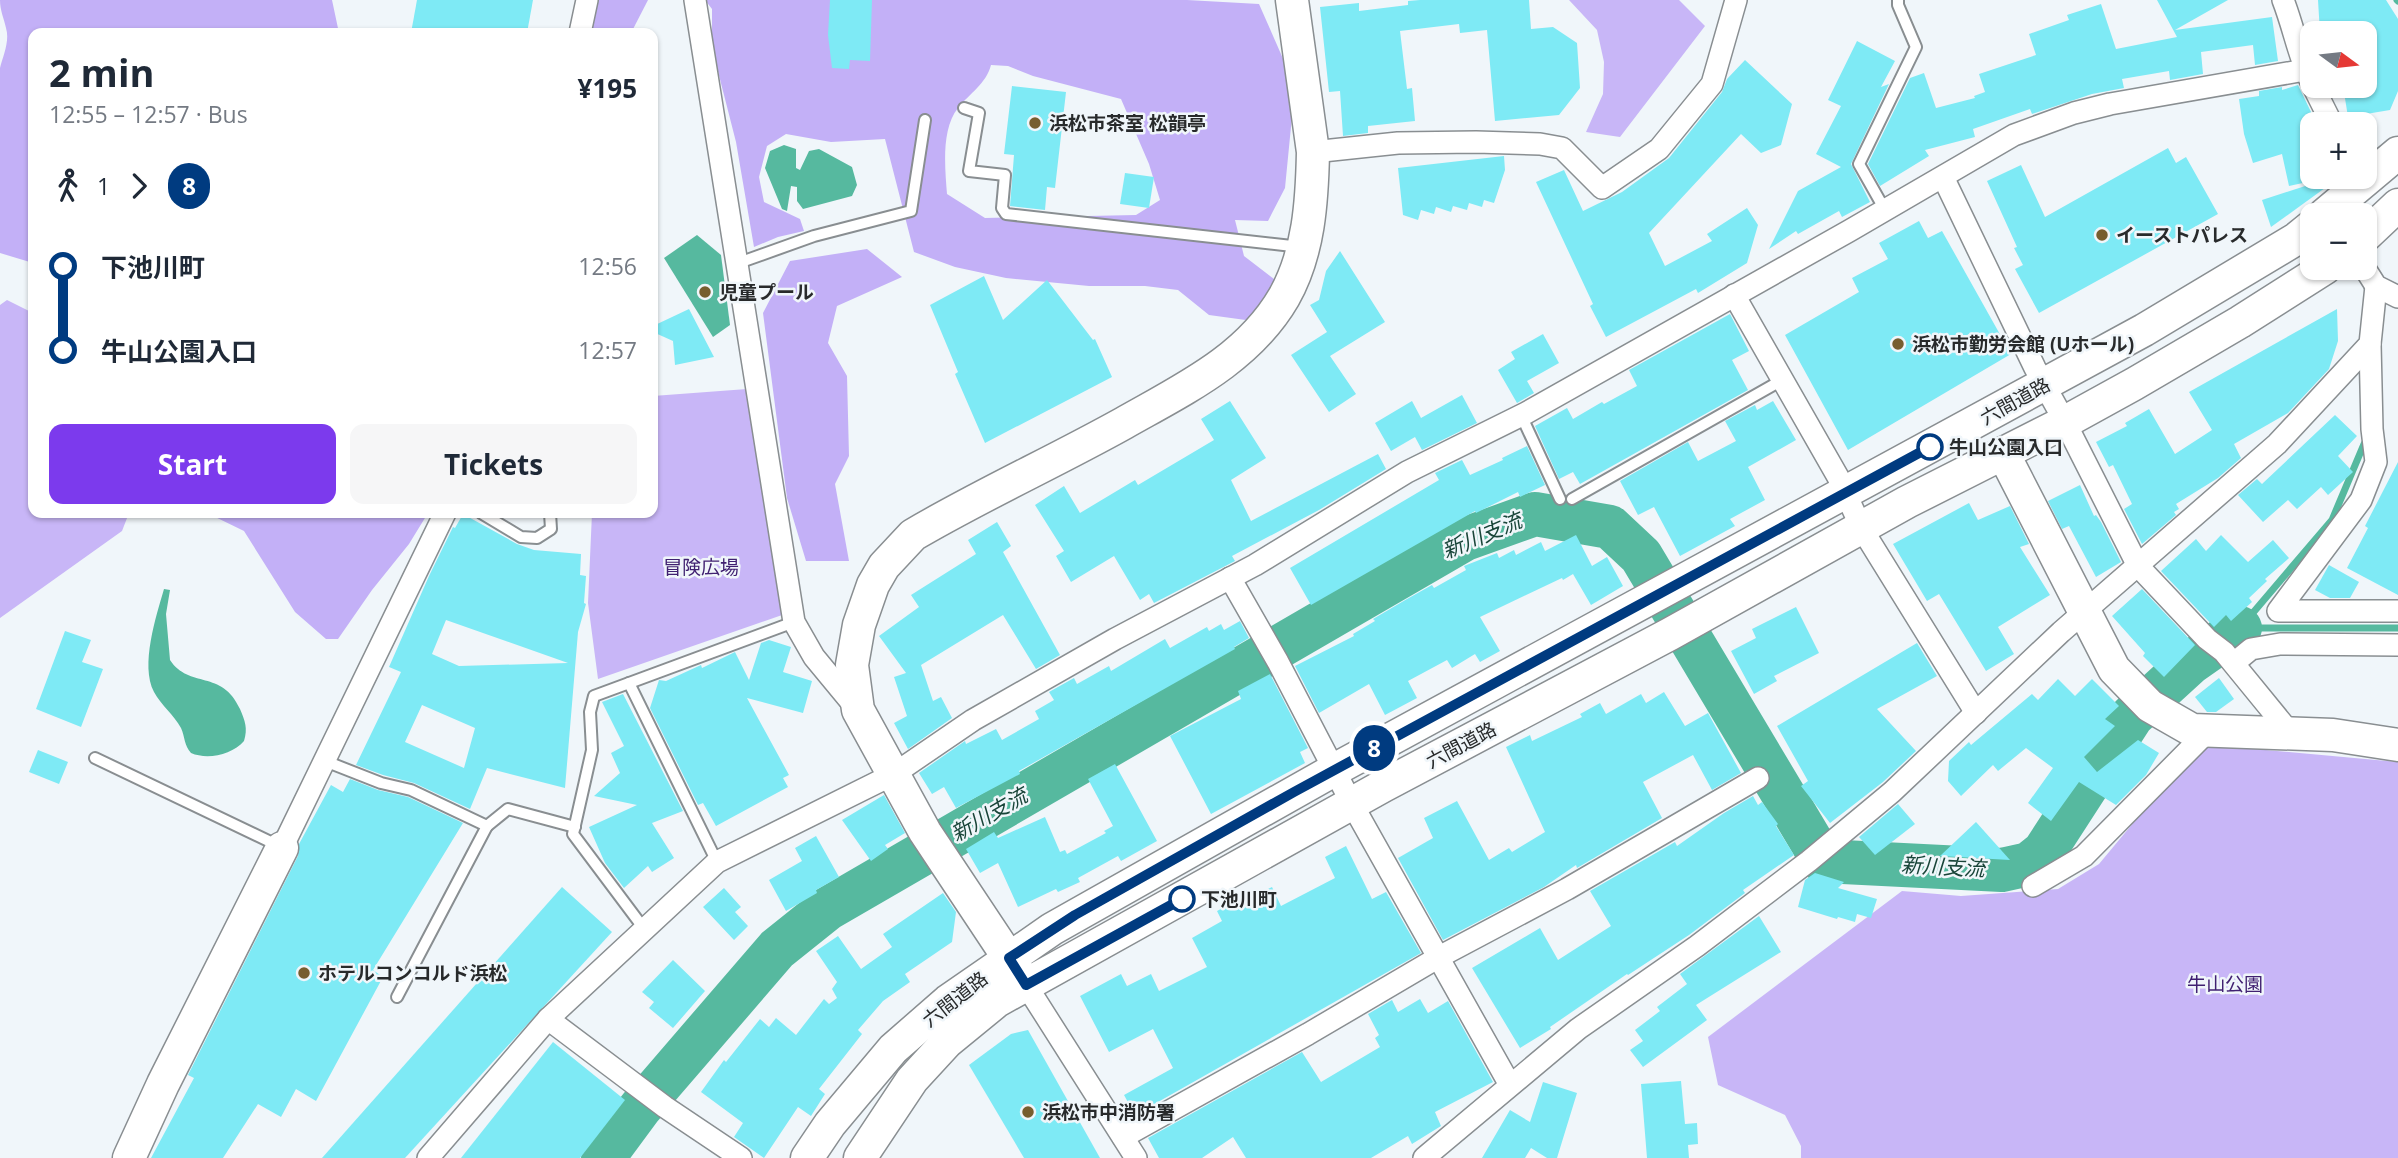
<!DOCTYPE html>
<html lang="en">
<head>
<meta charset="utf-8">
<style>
  body { margin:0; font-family:"Open Sans","Noto Sans JP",sans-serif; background:#f6f6f7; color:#1f2937; height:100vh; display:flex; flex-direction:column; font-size:26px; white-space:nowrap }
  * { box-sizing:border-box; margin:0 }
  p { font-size:23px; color:#747a83 }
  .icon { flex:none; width:38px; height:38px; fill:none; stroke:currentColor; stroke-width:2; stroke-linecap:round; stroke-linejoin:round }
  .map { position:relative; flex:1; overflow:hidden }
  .sheet { position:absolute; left:28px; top:28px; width:630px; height:490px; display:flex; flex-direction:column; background:#fff; border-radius:14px; box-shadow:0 2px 5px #0004 }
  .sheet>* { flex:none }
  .badge { padding:0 14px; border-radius:23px; font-size:24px; line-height:46px }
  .needle { width:46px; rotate:105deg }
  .tools { position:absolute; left:2300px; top:21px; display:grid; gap:14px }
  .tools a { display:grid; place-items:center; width:77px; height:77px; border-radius:14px; background:#fff; box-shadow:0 2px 5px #0004; font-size:35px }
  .map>.badge { position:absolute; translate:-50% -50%; box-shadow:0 0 0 4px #fff }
  .legs { display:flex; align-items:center; gap:10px; height:77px; padding:0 21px; font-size:23px }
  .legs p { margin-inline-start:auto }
  .head { display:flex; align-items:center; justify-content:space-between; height:119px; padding:0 21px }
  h1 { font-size:38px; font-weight:700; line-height:52px }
  .cta { display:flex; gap:14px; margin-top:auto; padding:14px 21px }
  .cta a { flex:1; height:80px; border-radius:14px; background:#7c3aed; color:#fff; font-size:28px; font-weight:700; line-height:80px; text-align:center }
  .cta a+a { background:#f6f6f7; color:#1f2937 }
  ul { padding:0 21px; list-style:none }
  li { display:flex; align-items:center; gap:24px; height:84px; font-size:26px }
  li i { display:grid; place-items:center; width:10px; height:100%; margin:0 9px; background:currentColor }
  li i::after { content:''; width:18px; height:18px; margin:-9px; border:5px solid; border-radius:50%; background:#fff }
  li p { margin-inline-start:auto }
  li:first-child i { background:linear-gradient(#0000 50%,currentColor 0) }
  li:last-child i { background:linear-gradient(currentColor 50%,#0000 0) }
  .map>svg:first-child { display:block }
</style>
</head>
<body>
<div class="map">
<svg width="2398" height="1158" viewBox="0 0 2398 1158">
  <rect width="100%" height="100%" fill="#f0f6fa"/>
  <!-- green -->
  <g fill="#c8b6f7">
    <polygon points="1569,0 1679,0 1705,26 1620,137 1586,132 1603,94 1604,62 1597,30"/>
    <polygon points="7,300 33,313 33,513 129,513 122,531 0,618 0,305"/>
    <polygon points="747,389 785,614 598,679 588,603 592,513 653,513 653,396"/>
    <polygon points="2199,744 2398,762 2398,1158 1801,1158 1801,1146 1785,1115 1718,1085 1708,1037 1902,891 1961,896 2058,889 2099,864"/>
  </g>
  <!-- forest -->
  <g fill="#c3b0f7" fill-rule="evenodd">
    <path d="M0,0H332L339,33H33V263L0,253V68C3,56 10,41 6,28C4,18 0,11 0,0Z"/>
    <polygon points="598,0 648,0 631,33 592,33"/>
    <path d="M705,0H1187L1259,4L1295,86L1285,188L1268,221L1235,220L1244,256L1278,282L1253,321L1209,315L1178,290L1145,286H1089L1006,278L955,267L914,252L885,139L831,142L786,134L767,146L759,177L764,202L800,219L804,231L778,237L754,247L736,142L712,48V9ZM991,65L1008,66L1033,76L1121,99L1149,164L1160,200L1136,215L985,218L947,194C945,168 941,129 958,108C970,93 986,84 991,65Z"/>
    <polygon points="867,249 902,277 837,306 828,343 847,376 849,456 835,484 849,561 806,561 787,498 763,313 790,261"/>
    <polygon points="207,513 428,513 409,544 372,590 338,639 326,639 295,612 244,531"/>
  </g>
  <!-- water -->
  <g fill="#56b99f">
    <polygon points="784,145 796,149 796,168 800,170 809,151 819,149 852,167 857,185 852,196 803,209 797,201 797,187 791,186 787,211 782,209 765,168 770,151"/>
    <polygon points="697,235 721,255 730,325 713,337 664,258"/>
    <path d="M164,589L170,590L166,614L170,660C189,689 222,669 240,709C245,721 248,728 244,741C232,755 207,760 191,753C184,745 185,737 181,728C174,715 161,705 154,692C140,665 156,617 164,589Z"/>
  </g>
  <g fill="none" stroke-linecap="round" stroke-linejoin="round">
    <!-- stream -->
    <g stroke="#56b99f" stroke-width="7">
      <polyline points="2397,0 2398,1"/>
      <polyline points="2240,628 2332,520 2364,444"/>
      <polyline points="2240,628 2398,628"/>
    </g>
    <!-- river -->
    <polyline stroke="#56b99f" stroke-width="44" points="603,1158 640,1108 777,949 827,909 1465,539 1535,514 1610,527 1641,556 1823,861 2002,870 2029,864 2044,852 2132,716 2190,663 2240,628"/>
  </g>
  <!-- building -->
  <g fill="#7eeaf5" fill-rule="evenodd">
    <polygon points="417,0 533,0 527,33 411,33"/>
    <polygon points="830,0 872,0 870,61 850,60 849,69 832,68 828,35"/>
    <polygon points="1420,0 1529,0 1531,29 1553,27 1577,43 1580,88 1559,115 1495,121 1487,30 1460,33 1459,24 1400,31 1407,89 1412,88 1415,121 1368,126 1368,133 1343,136 1340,91 1329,92 1320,7 1359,3 1359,11 1408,5 1408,1"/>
    <polygon points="2157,0 2228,0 2175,30 2272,17 2278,61 2255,65 2253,45 2201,52 2203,74 2170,80 2169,71 2122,79 2124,88 2092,94 2032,114 2030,109 1973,129 1975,137 1925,150 1929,156 1880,186 1868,164 1910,78 1924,73 1936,108 1975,98 1974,96 1985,92 1979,74 2036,55 2029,34 2069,20 2067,15 2101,4 2116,49 2177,37"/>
    <polygon points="2318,0 2386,0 2398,19 2398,91 2390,110 2348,117 2343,86 2364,86 2364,31 2320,33"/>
    <polygon points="1857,41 1895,61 1881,87 1889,84 1851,164 1870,202 1842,217 1839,211 1798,234 1796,231 1769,249 1798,191 1841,167 1816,154 1841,106 1828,100"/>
    <polygon points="1745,60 1792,104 1781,145 1761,153 1741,134 1649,233 1665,266 1712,241 1707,234 1747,208 1758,225 1747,263 1698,293 1696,289 1606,337 1590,306 1593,304 1536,182 1564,170 1583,211 1622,192 1669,158 1722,92 1727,79"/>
    <polygon points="2298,85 2312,114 2312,181 2289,186 2282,154 2253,163 2244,134 2239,99 2259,96 2259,91 2282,87 2282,90"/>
    <polygon points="1012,86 1066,92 1055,188 1047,187 1045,210 1010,206 1014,155 1004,154"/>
    <polygon points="2168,148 2176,163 2186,157 2218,214 2039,313 2015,269 2023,265 2014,248 2017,247 1987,181 2021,165 2045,217"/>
    <polygon points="1504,156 1505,170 1494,203 1484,200 1482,207 1469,203 1467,210 1453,206 1451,212 1436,207 1434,214 1421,210 1418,220 1403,215 1398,168"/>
    <polygon points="1125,173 1154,177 1149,208 1120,204"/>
    <polygon points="2333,177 2336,180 2271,227 2262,200"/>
    <polygon points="1919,221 1928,238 1942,231 2011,354 1848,450 1785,335 1859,292 1852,278 1888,259 1879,243"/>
    <polygon points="1340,251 1385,322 1330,356 1356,394 1329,412 1291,355 1327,332 1310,305 1319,300 1326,271"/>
    <polygon points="984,276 1003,320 1047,280 1093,340 1095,339 1112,377 985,443 955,374 958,372 930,305"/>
    <polygon points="689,309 714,357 675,365 673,341 653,332 653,326"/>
    <polygon points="2337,309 2338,341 2329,369 2288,413 2234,444 2241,458 2218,478 2176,504 2179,509 2174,512 2176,515 2142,544 2124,509 2132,504 2113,465 2109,467 2096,442 2127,426 2125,423 2149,409 2175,454 2212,430 2189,392"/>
    <polygon points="1730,314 1749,351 1732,360 1748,390 1580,484 1573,472 1559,479 1535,426 1567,408 1573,419 1602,402 1604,404 1637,386 1629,370"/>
    <polygon points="1543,334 1559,363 1527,381 1534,393 1517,403 1498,370 1515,359 1511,352"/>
    <polygon points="1462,395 1477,423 1422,450 1415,437 1391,451 1375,423 1412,401 1421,418"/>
    <polygon points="1230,401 1266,458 1231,480 1251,521 1378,454 1386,469 1319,510 1232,556 1235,561 1154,603 1149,594 1140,600 1114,556 1071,582 1056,556 1064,551 1035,505 1064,486 1080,513 1135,480 1138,485 1214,440 1201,419"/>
    <polygon points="1773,401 1796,440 1748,467 1765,500 1730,519 1735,526 1680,556 1654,507 1638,515 1620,481 1688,442 1698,461 1736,441 1725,421 1755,405 1757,410"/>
    <polygon points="2335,415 2357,436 2338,456 2353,472 2328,495 2321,487 2297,509 2288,500 2263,522 2238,495 2257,479 2262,484"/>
    <polygon points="1527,446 1545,485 1520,497 1518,492 1476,513 1475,511 1311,605 1290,568 1439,480 1435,473 1462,460 1470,475 1503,460 1502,458"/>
    <polygon points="2398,462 2398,595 2347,568 2368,528 2365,526"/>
    <polygon points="2080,485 2094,516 2096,515 2101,522 2121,562 2096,577 2069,526 2062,529 2048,501"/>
    <polygon points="1969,503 1978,520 2010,506 2029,544 2020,547 2050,595 1998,627 2014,654 1986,671 1939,594 1927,601 1893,544"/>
    <path d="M463,514L517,544L534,550L581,554L580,575L586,576L584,603L586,604L578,632L565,788L487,768L470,809L414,783L383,775L356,765L401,672L389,667L429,576L453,527L455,528ZM446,620L568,663L459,666L432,654ZM422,705L475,728L464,768L405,742Z"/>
    <polygon points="997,522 1011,546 1003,552 1060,655 1036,669 1003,615 921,665 933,701 941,697 952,718 908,749 894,723 907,716 894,677 906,673 879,636 919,607 911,595 976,554 968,540"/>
    <polygon points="1576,535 1592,566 1607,557 1623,586 1591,605 1573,574 1563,580 1562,578 1480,617 1500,651 1480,662 1475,654 1452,668 1447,660 1408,681 1417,698 1385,715 1369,684 1319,713 1295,666 1354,636 1353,634 1375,621 1373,619 1407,599 1432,585 1434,588 1466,570 1464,566 1497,553 1499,558 1514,550 1516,555 1541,542 1545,551"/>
    <polygon points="2221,535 2248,562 2273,540 2289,558 2265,579 2267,581 2249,598 2252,602 2231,621 2226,615 2214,627 2161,571 2196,539 2206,551"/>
    <polygon points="2329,565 2359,582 2350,598 2330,598 2315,590"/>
    <polygon points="2142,589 2195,645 2164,677 2143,656 2145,653 2112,616"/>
    <polygon points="1796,607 1819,653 1774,676 1777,681 1754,694 1731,651 1756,638 1752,629"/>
    <polygon points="1240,621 1249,638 1234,647 1235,649 1019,771 1020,774 956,808 944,787 932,794 919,773 965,741 966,744 996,729 1002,740 1039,719 1035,711 1054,700 1049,692 1074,678 1077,684 1109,666 1111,671 1165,639 1170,648 1207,627 1209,631 1221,624 1224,630"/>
    <polygon points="65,631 91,640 82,662 103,669 81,727 36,709"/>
    <polygon points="769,640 791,647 783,672 812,681 803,713 747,698 789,775 783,778 788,787 716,826 703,803 698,805 650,708 659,680 666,681 701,665 702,668 735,652 749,680 761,643"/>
    <polygon points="1917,643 1937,676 1877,709 1916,751 1883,782 1830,823 1801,786 1808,781 1777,726"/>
    <polygon points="1270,674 1308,748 1300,752 1305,763 1211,814 1170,736 1241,699 1238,691"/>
    <polygon points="2219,678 2234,699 2216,712 2207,712 2195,697"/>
    <polygon points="2058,679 2075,696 2092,679 2119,706 2105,719 2115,726 2084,757 2097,772 2138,740 2159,753 2146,775 2116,805 2079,782 2051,821 2028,803 2053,768 2026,748 1998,771 1993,765 1961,796 1948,781 1949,761 1969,742 1971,745 2032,694 2038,700"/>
    <polygon points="1664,692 1685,726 1708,713 1741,773 1712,790 1693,755 1643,782 1662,818 1577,868 1576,865 1544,887 1443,940 1398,858 1433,838 1424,818 1457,801 1489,860 1509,848 1512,852 1545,832 1506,747 1530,735 1532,741 1582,717 1580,714 1600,703 1606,714 1641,694 1646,703"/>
    <polygon points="623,694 683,811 652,823 674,858 652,872 648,866 624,888 605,863 589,827 637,805 594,796 620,773 611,753 624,746 602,702"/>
    <polygon points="38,750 68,762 59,784 29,772"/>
    <polygon points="1115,764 1157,841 1121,861 1118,856 1078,878 1080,882 1058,892 1056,889 1018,907 998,863 980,873 966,849 994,832 998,838 1045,817 1060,852 1065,850 1067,854 1106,833 1104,831 1113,826 1088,779"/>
    <polygon points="350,779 378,790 408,797 463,823 373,970 383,977 316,1101 296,1089 281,1117 258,1104 223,1158 151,1158 194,1078 188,1075 298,856 299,844 331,785 343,792"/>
    <polygon points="884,795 905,833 885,845 888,849 871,861 842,820"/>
    <polygon points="1753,796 1758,805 1762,802 1778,824 1776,826 1794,855 1743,890 1745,893 1689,935 1628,975 1627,974 1550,1027 1551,1029 1520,1048 1472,968 1540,928 1558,960 1611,926 1590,891 1675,842 1677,846 1724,813"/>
    <polygon points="1898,804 1915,824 1875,855 1859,837"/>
    <polygon points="1976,822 2010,860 1940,856"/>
    <polygon points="816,836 839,877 816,890 817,893 786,911 769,880 802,861 795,848"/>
    <polygon points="1346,846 1372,899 1386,892 1421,953 1135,1115 1124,1095 1173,1068 1153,1029 1109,1052 1080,996 1121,974 1127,986 1151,974 1159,991 1207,967 1192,938 1222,921 1217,911 1234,902 1236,905 1272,887 1281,906 1335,878 1325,857"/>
    <polygon points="1815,873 1844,882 1838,888 1877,899 1871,918 1857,914 1855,922 1838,917 1837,919 1798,907 1805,880"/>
    <polygon points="562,887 612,932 405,1158 322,1158"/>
    <polygon points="724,888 741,907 735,912 748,926 734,940 703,907"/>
    <polygon points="943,893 956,912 952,942 905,974 910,982 883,1001 858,1030 862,1034 819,1089 825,1094 811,1116 798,1107 764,1158 734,1137 743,1123 701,1092 724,1060 726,1062 760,1019 769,1027 776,1018 796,1035 824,999 829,1004 837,998 832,989 837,982 816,951 838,936 861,969 892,947 883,934"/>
    <polygon points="1759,916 1781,952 1696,1005 1707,1020 1643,1067 1630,1050 1643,1041 1635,1030 1660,1011 1657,1007 1687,984 1680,974"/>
    <polygon points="673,960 705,991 673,1028 649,1008 654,1002 642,992"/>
    <polygon points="1420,999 1428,1013 1448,1001 1493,1082 1435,1112 1441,1126 1412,1144 1408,1136 1371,1158 1246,1158 1233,1137 1202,1158 1159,1158 1148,1138 1302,1052 1321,1082 1380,1047 1375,1038 1379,1035 1368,1014 1392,1000 1398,1012"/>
    <polygon points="1028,1030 1100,1158 1024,1158 969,1065 1011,1034"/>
    <polygon points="553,1042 625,1100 580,1158 461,1158"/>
    <polygon points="1681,1081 1685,1124 1697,1123 1698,1144 1688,1145 1689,1158 1647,1158 1641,1084"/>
    <polygon points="1543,1082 1577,1093 1557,1158 1547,1158 1531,1148 1525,1158 1482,1158 1510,1110 1530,1122"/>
  </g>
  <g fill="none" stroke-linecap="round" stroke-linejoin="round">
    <!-- lane casing -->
    <g stroke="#898e91" stroke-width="14">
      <g id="lane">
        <polyline points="964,108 979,113 969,171 1005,175 1002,208 1006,214 1301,247"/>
        <polyline points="1885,210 1859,164 1916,47 1898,5 1898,0"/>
        <polyline points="738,267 744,261 814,236 911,211 925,120"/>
        <polyline points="1521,415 1560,499"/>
        <polyline points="1572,499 1782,380"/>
        <polyline points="481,513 521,537 537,538 551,529 550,513"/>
        <polyline points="629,683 717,862"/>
        <polyline points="95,758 279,846"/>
        <polyline points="325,761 381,783 411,790 487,826 508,809 575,827"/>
        <polyline points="645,930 573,834 592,750 590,712 594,696 794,622"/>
        <polyline points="397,997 487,826"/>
      </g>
    </g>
    <!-- street casing -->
    <g stroke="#898e91" stroke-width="24">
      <g id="street">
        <polyline points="695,0 794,622 814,657 857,709"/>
        <path d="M2283,0C2294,28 2299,58 2312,84"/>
        <polyline points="580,33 587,0"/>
        <polyline points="2313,86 2332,124"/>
        <polyline points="1313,152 1398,143 1476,142 1540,144 1562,148 1602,188 1659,149 1712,84 1736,0"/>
        <polyline points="1943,177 2035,368 2065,422 2138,566 2207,639 2224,652 2291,734"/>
        <polyline points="2364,267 2376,286 2398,297"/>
        <polyline points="1734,295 1838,477 1862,529 1976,713"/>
        <polyline points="2370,344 2372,429 2376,462 2361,500 2278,611 2398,611"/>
        <polyline points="1230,578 1278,662 1352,804 1510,1085"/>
        <polyline points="2234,663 2251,649 2280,644 2398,645"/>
        <polyline points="282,848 445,513"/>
        <polyline points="2033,886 2084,856 2208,731"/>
        <polyline points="1026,985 1136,1158"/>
        <polyline points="548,1019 665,1107 741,1158"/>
        <polyline points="1123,1137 1308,1034 1439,957 1567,889 1758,778"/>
        <polyline points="428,1158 548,1019 717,862 894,774 973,720 1115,639 1255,565 1407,472 1526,413 1849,231 2014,135 2074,113 2110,104 2305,70"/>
        <polyline points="1424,1158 1578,1029 1697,946 1809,861 1892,792 2061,632 2277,444 2370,344 2376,286"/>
      </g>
    </g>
    <!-- secondary casing -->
    <g stroke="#898e91" stroke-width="35">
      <g id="secondary">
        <polyline points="2324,215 2398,153"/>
        <polyline points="2364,237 2398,205"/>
        <polyline points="2003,453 2114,669 2150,706 2192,730 2333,735 2398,745"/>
        <path d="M1020,975L925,832L858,710L852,665L859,625L873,585L884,566L913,535C981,495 1054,462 1124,423C1184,389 1248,359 1284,297C1309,253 1312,201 1313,152L1292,0"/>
        <polyline points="129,1158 163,1084 282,848"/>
        <polyline points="807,1158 830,1124 893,1049 948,1001 1052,929 1334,770 2144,330 2296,239 2312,226"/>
        <polyline points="860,1158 912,1080 947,1042 997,1001 1383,786 1670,634 1907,502 2065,422 2134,384 2240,322 2325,268"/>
      </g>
    </g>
    <!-- lane -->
    <use href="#lane" stroke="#fff" stroke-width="10"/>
    <!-- street -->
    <use href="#street" stroke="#fff" stroke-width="21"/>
    <!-- secondary -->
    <use href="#secondary" stroke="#fff" stroke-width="32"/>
  </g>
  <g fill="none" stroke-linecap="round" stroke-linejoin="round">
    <!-- line-1 casing -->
    <g stroke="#fff" stroke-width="16">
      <polyline id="line-1" points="1182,899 1026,985 1009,958 1075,915 1294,792 1930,447"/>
    </g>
    <!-- line-1 -->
    <use href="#line-1" stroke="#003b80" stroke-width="10"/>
  </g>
  <!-- markers -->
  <g fill="#775e2f" stroke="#f0f6fa" stroke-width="2.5">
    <circle cx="1035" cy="123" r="7"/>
    <circle cx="2102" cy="235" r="7"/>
    <circle cx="705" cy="292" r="7"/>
    <circle cx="1898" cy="344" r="7"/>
    <circle cx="304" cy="973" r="7"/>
    <circle cx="1028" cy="1112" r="7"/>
  </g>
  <g fill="#fff" stroke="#003b80" stroke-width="3.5">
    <circle cx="1930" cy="447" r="12"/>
    <circle cx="1182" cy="899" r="12"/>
  </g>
  <g text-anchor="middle" stroke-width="5" stroke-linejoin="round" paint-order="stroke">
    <!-- poi labels -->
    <g font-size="19" font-weight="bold" fill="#282a2b" stroke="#f0f6fa" text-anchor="start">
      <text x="1049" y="130">浜松市茶室 松韻亭</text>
      <text x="2116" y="242">イーストパレス</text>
      <text x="719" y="299">児童プール</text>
      <text x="1912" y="351">浜松市勤労会館 (Uホール)</text>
      <text x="318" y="980">ホテルコンコルド浜松</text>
      <text x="1042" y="1119">浜松市中消防署</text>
    </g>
    <!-- street labels -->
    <g font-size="19" fill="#282a2b" stroke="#f0f6fa">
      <text transform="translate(2015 401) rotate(-29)" y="7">六間道路</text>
      <text transform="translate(1461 745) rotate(-28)" y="7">六間道路</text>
      <text transform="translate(955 999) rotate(-38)" y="7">六間道路</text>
    </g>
    <!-- stop labels -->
    <g font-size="19" font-weight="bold" fill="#282a2b" stroke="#f0f6fa" text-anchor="start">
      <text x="1949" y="454">牛山公園入口</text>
      <text x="1201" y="906">下池川町</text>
    </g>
    <!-- park labels -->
    <g font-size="19" fill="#402171" stroke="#f0f6fa">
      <text x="701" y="574">冒険広場</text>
      <text x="2225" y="991">牛山公園</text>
    </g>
    <!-- water labels -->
    <g font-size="21" font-style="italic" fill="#194539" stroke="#f0f6fa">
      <text transform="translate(1482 536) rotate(-23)" y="7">新川支流</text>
      <text transform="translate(989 815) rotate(-30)" y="7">新川支流</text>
      <text transform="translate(1943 867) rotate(3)" y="7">新川支流</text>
    </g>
  </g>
</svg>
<div class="tools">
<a><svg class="needle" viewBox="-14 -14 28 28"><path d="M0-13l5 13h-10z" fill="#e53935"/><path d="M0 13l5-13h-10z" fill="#747a83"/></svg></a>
<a>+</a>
<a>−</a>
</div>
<b class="badge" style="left:1374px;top:748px;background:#003b80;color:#fff">8</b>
<section class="sheet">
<div class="head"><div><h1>2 min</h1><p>12:55 – 12:57 · Bus</p></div><b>¥195</b></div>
<div class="legs"><svg class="icon" aria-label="walk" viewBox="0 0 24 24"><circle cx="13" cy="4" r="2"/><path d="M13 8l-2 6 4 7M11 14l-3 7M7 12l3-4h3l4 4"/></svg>1<svg class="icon" aria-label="forward" viewBox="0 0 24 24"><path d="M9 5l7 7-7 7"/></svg><b class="badge" style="background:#003b80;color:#fff">8</b></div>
<ul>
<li><i style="color:#003b80"></i><b>下池川町</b><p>12:56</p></li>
<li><i style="color:#003b80"></i><b>牛山公園入口</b><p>12:57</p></li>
</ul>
<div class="cta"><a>Start</a><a>Tickets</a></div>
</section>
</div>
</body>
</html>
